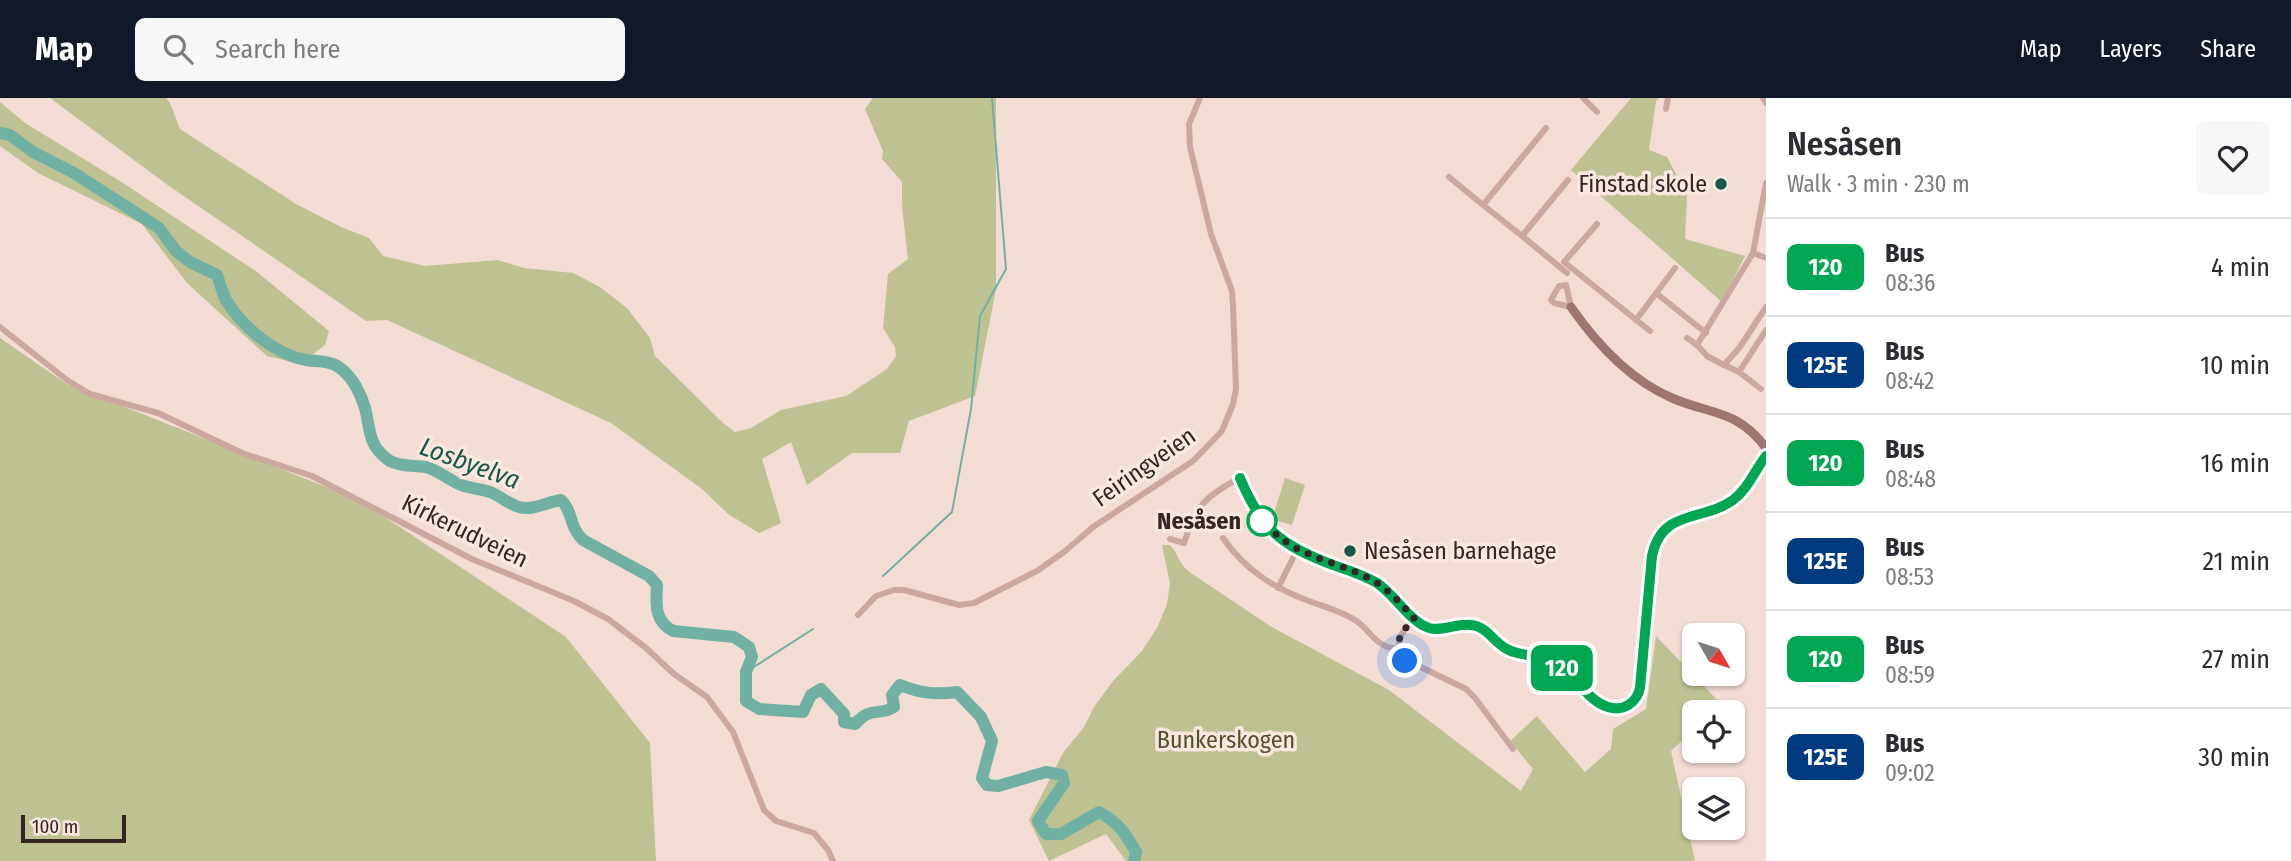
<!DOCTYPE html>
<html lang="en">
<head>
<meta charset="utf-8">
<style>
  body { margin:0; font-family:"Fira Sans Condensed",sans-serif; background:#f7f7f7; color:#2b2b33; height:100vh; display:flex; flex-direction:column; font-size:26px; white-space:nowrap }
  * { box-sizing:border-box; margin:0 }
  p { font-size:23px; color:#7c7c81 }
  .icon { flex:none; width:38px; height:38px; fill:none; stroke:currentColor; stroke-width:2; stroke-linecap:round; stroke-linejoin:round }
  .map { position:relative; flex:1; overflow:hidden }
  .side { display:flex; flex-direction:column; background:#fff; width:525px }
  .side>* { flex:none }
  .badge { padding:0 14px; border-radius:10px; font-size:24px; line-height:46px }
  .needle { width:46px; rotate:129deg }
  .fabs { position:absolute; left:1682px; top:525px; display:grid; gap:14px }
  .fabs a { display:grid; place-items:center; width:63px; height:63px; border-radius:10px; background:#fff; box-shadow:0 2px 5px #0004; font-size:35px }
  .scale { position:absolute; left:21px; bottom:18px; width:105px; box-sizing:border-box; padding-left:7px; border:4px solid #342524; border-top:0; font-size:19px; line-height:24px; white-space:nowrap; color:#342524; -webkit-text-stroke:5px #fae8e0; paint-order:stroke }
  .you { position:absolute; width:35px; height:35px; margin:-18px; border:5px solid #fff; border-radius:50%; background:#1a73e8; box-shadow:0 0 0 10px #1a73e833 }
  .map>.badge { position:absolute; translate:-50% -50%; box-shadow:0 0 0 4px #fff }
  .round { display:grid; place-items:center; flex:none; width:74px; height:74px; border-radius:10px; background:#f7f7f7 }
  .headline { display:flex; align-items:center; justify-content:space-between; height:119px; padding:0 21px }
  h1 { font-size:33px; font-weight:600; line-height:52px }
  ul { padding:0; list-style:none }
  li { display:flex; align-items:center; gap:21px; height:98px; padding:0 21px; border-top:2px solid #e1e1e2 }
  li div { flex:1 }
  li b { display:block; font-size:26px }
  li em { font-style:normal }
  li .badge { min-width:77px; font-weight:700; text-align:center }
  header { display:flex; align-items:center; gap:42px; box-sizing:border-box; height:98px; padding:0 35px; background:#111827; color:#fff }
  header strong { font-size:33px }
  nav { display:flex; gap:38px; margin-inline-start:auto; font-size:24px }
  .search { width:490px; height:63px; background:#f7f7f7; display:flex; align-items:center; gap:18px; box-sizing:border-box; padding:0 24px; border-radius:10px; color:#7c7c81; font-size:26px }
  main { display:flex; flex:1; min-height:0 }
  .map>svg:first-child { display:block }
</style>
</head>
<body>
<header>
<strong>Map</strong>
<div class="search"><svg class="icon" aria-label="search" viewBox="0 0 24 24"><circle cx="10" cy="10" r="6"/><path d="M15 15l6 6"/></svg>Search here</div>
<nav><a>Map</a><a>Layers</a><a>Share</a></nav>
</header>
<main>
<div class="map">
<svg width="1766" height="763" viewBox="0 0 1766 763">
  <rect width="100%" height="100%" fill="#f2dcd4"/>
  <!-- green -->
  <g fill="#bec293">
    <polygon points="50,0 166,0 170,5 180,31 296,106 341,129 369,140 383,158 425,168 498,162 524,170 573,175 600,189 627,210 650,240 655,258 723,325 735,334 751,330 781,312 846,298 887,271 896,258 895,249 883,230 888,176 908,161 902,108 902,84 882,61 883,53 865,11 873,0 996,0 996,191 975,298 909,323 900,355 852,355 807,387 791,344 762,361 781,425 759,435 728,416 702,391 611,325 387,222 366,223 169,88"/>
    <polygon points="1631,0 1659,0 1656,3 1649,52 1667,59 1687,97 1685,141 1745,158 1722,204 1571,72"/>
    <polygon points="0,4 25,25 123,85 257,174 329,233 325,247 300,266 267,258 187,185 142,126 38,75 0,48"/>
    <polygon points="0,240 67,286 359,402 566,539 650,645 656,763 0,763"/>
    <polygon points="1285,380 1305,387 1292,427 1272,421"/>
    <path d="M1162,447H1170C1178,455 1179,466 1188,473L1270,528L1389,592L1521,693L1533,671L1510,643L1537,618L1585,674L1611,651L1613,631L1646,611L1656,538L1720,605L1711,614H1694V631L1671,653L1695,763H1126L1106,736L1049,763L1029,722L1063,655L1084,629L1094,609L1113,583L1142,553L1157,530L1167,506L1170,485Z"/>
  </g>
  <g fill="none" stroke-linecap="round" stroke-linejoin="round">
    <!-- stream -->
    <g stroke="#71b1a4" stroke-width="2">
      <polyline points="883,478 952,414 971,311 980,218 1006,171 992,0"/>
      <polyline points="746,574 813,531"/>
    </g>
    <!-- river -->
    <path stroke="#71b1a4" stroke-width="12" d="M0,35L10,37L33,54L74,75L133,113L159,130L176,153L190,164L217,177C220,185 222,194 226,202C241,228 276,257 306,262C317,264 327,262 337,268C350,276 359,292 364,307C369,320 367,334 375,348C378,353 385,360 390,363C401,369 414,367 426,369C437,372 445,379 455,384C467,391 479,390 490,394C500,398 509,406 519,409C533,413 547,404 561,402C573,413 569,429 583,442L649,478L657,487C656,506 654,523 673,533L734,539L749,549L752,559L746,574V603L759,611L803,614L811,597L821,591L844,616V624L855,626C872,607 878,619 894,609L892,597L900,587C920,595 935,597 957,594L981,619L992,643L982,680L987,687L998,688L1046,674L1062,677L1064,685L1038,723L1046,736H1061L1099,714C1119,725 1125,735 1136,754L1134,763"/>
    <!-- street -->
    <g stroke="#cba89f" stroke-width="6">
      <polyline points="1583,0 1597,14"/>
      <polyline points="1763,0 1766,5"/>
      <polyline points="1666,11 1668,0"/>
      <polyline points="1449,79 1483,107"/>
      <polyline points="1597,126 1564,164 1650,233"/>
      <polyline points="1522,138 1483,107 1546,30"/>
      <polyline points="1753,155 1766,85"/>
      <polyline points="1567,175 1522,138 1568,82"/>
      <polygon points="1566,187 1571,209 1554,205 1551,202 1559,188"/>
      <polyline points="1656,195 1706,235"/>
      <polyline points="1636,222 1675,170"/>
      <polyline points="0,229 67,282 90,296 158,315 242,355 312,378 472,461 574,503 608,521 646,550 674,576 707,599 733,634 764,712 776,723 814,735 828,752 833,763"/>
      <polyline points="1687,240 1697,247 1753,155 1766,160"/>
      <polyline points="1697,247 1707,258 1724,267 1740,249 1766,209"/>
      <polyline points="1724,267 1739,274 1761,291"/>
      <polyline points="1739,274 1766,232"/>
      <path d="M1223,440C1245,472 1274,490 1309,503C1324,509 1341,513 1355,522C1371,532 1376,551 1398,550"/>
      <path d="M1170,441L1184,445C1196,408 1206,397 1240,380"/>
      <polyline points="1278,490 1297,452"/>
      <polyline points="858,517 876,498 894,492 904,492 959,507 974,505 1037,473 1064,454 1093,429 1193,363 1222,333 1233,306 1236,291 1233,207 1232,193 1211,136 1190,49 1189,26 1200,0"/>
      <path d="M1414,521C1403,532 1395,542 1400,559L1466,591L1475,600L1513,651"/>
    </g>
    <!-- secondary -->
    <g stroke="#9e7671" stroke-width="9">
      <path d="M1571,209C1596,245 1630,282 1672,300C1711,317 1737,311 1766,350"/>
      <path d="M1240,380C1260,430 1282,448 1333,467C1348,472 1363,477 1377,485C1394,496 1407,519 1424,528C1441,536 1459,522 1476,528C1488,532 1495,544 1505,550C1519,559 1537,556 1551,562C1570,571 1584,591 1599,604C1616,615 1635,610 1640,590L1652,458C1661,411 1703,423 1733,402C1748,391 1755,371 1766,358"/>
    </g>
  </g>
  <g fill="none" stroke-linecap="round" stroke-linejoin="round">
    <!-- line casing -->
    <g stroke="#fff" stroke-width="16">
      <path id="line" d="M1240,380C1262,432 1280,447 1333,467C1348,472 1363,477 1377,485C1395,497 1410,524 1429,530C1443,534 1456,525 1471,527C1486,528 1493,543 1505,550C1519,559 1537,556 1551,562C1573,572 1585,602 1608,609C1624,614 1637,604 1640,590L1652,458C1662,410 1703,424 1733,402C1748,391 1755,372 1766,358"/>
    </g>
    <!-- line -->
    <use href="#line" stroke="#00a651" stroke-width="10"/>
    <!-- walk -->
    <path stroke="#342524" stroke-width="7" stroke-dasharray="0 12.6" d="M1262,423L1261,420C1292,461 1333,460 1374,483C1390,493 1402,507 1414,520C1403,532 1389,550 1405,563"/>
  </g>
  <!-- markers -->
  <g fill="#16584c" stroke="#fae8e0" stroke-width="2.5">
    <circle cx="1721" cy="86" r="7"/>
    <circle cx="1350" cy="453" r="7"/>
  </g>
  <circle fill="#fff" stroke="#00a651" stroke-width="3.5" cx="1262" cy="423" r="14"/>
  <g text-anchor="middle" stroke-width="7" stroke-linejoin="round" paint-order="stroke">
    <!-- poi labels -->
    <g font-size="24" fill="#342524" stroke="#fae8e0" text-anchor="end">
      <text x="1707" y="94">Finstad skole</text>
      <text x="1364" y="461" text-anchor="start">Nesåsen barnehage</text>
    </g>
    <!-- street labels -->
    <g font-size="24" fill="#342524" stroke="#fae8e0">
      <text transform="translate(1144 369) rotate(-35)" y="8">Feiringveien</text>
      <text transform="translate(465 433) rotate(26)" y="8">Kirkerudveien</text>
    </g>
    <!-- stop labels -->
    <g font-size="24" font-weight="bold" fill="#342524" stroke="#fae8e0" text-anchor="end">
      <text x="1241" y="431">Nesåsen</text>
    </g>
    <!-- park labels -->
    <g font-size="24" fill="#4e5425" stroke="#fae8e0">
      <text x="1226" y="650">Bunkerskogen</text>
    </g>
    <!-- water labels -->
    <g font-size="26" font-style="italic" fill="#16584c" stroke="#fae8e0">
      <text transform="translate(470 365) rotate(20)" y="9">Losbyelva</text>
    </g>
  </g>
</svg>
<div class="fabs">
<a><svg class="needle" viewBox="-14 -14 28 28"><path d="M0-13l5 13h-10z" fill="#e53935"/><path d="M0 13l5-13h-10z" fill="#7c7c81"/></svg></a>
<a><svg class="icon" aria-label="locate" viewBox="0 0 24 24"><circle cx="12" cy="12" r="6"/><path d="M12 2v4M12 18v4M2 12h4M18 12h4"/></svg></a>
<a><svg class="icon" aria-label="layers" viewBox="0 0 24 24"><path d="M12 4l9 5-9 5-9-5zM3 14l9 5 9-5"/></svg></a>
</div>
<div class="scale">100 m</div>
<div class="you" style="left:1405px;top:563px"></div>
<b class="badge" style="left:1562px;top:570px;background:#00a651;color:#fff">120</b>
</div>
<section class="side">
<div class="headline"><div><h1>Nesåsen</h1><p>Walk · 3 min · 230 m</p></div><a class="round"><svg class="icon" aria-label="heart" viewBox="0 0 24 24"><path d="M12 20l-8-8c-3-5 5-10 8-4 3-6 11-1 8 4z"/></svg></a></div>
<ul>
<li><span class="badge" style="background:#00a651;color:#fff">120</span><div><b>Bus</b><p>08:36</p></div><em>4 min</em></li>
<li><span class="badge" style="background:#003b80;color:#fff">125E</span><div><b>Bus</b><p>08:42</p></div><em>10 min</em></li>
<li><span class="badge" style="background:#00a651;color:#fff">120</span><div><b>Bus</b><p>08:48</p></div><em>16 min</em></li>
<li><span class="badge" style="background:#003b80;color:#fff">125E</span><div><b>Bus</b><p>08:53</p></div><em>21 min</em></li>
<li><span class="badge" style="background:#00a651;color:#fff">120</span><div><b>Bus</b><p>08:59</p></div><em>27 min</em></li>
<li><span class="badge" style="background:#003b80;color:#fff">125E</span><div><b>Bus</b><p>09:02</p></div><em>30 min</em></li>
</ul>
</section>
</main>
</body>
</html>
